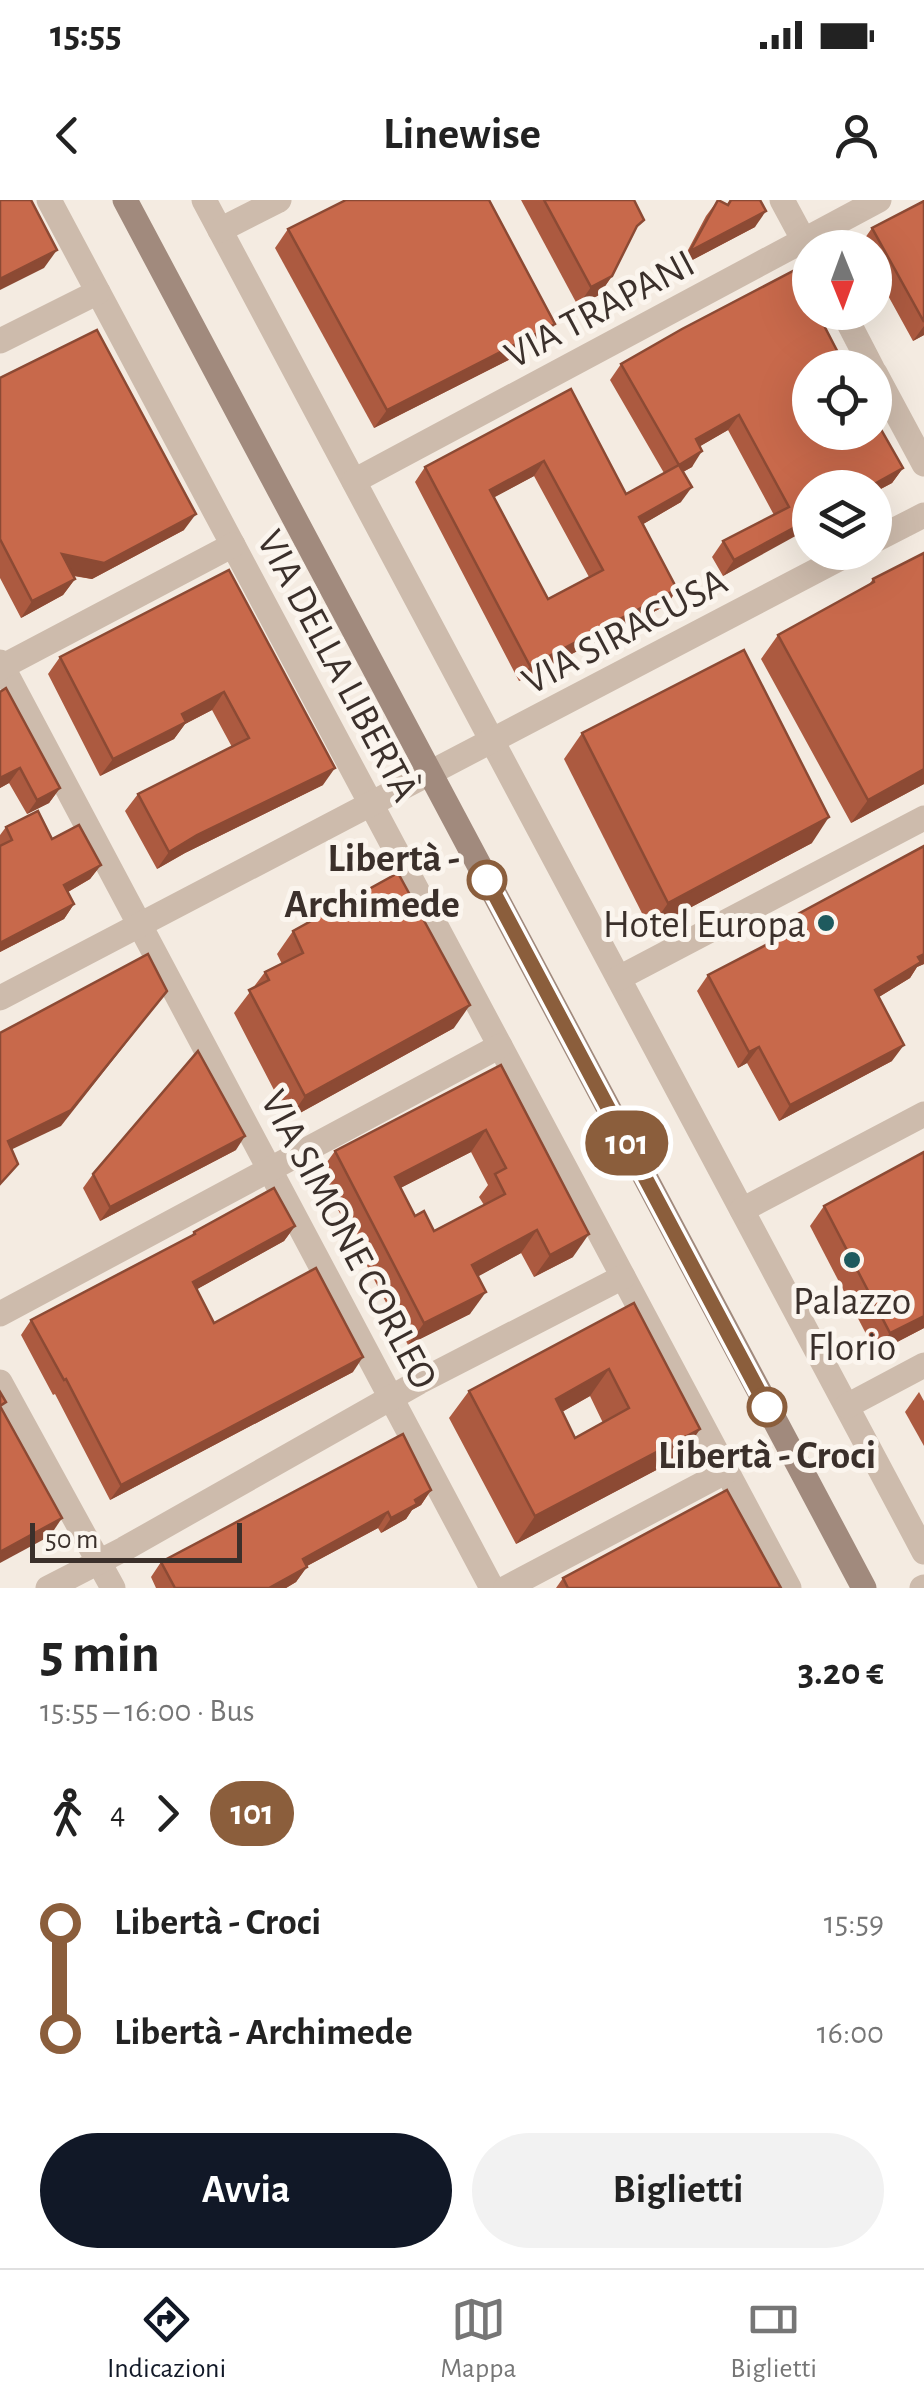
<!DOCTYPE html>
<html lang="it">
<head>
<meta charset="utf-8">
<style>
  body { margin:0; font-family:"Alegreya Sans",sans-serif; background:#f2f2f2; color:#222; height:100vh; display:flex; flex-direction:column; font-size:38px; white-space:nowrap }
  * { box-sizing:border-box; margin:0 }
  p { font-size:32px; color:#767676 }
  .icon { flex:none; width:55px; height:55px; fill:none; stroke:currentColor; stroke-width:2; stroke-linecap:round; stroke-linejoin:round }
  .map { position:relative; height:1388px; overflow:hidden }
  .side { display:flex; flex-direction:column; background:#fff; flex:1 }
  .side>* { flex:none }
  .badge { padding:0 20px; border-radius:32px; font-size:35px; line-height:65px }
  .needle { width:65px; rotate:179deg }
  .fabs { position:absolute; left:792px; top:30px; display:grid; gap:20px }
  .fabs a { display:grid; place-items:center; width:100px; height:100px; border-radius:50%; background:#fff; box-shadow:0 10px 40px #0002; font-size:50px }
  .scale { position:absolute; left:30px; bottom:25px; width:212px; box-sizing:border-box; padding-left:10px; border:5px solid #3b302b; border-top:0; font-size:28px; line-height:35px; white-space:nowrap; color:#3b302b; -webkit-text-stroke:8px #fbf5ee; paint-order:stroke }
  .map>.badge { position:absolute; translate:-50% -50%; box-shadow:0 0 0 5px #fff }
  .legs { display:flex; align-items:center; gap:15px; height:110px; padding:0 40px; font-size:32px }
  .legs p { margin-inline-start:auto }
  .summary { display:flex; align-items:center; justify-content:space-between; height:170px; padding:0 40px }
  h1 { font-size:55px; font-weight:700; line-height:75px }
  .action { display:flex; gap:20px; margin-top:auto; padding:20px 40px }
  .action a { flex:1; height:115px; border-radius:60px; background:#111827; color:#fff; font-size:40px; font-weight:700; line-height:115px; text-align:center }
  .action a+a { background:#f2f2f2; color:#222 }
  ul { padding:0 40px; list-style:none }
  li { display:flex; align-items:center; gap:35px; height:110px; font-size:38px }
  li i { display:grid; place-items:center; width:15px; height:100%; margin:0 12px; background:currentColor }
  li i::after { content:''; width:25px; height:25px; margin:-12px; border:8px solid; border-radius:50%; background:#fff }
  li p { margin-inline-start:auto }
  li:first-child i { background:linear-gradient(#0000 50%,currentColor 0) }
  li:last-child i { background:linear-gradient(currentColor 50%,#0000 0) }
  .status { display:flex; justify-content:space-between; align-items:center; height:70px; padding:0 50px; background:#fff; direction:ltr }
  .status svg { height:28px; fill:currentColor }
  header { display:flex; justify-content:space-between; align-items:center; height:130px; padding:0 40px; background:#fff; font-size:45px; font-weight:700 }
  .tab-bar { display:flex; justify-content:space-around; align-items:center; height:140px; border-top:2px solid #e0e0e0; background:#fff; font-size:28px; color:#767676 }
  .tab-bar a { display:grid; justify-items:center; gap:5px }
  .tab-bar .selected { color:#111827 }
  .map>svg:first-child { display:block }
</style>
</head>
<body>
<div class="status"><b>15:55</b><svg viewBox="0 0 49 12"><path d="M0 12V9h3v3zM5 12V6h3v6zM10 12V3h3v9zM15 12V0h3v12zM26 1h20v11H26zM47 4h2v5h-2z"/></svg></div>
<header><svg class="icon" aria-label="back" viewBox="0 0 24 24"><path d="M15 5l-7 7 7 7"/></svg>Linewise<svg class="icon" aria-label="person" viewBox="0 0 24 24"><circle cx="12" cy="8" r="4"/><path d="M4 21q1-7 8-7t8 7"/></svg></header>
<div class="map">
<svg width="924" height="1388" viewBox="0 0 924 1388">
  <rect width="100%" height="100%" fill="#f4ebe1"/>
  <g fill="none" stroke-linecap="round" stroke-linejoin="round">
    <!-- street -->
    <g stroke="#cdbbac" stroke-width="25">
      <polyline points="49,0 789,1388"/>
      <polyline points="204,0 924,1352"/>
      <polyline points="782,0 810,52"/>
      <polyline points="220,30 279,0"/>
      <polyline points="843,112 872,168"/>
      <polyline points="0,141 98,92"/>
      <polyline points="875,173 924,264"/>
      <polyline points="354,281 879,0"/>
      <polyline points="875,340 924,315"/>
      <polyline points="0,462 492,1388"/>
      <polyline points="0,468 233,345"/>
      <polyline points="619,778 924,618"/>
      <polyline points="0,798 852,352"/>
      <polyline points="742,1010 924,914"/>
      <polyline points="0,1114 500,846"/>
      <polyline points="0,1182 113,1388"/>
      <polyline points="847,1206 924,1165"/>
      <polyline points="48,1388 124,1349 419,1182 623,1077"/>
      <polyline points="506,1388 727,1271"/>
      <polyline points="922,1388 924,1387"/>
    </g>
    <!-- secondary -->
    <polyline stroke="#a18a7d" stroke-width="25" points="125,0 864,1388"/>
  </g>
  <!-- wall -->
  <g fill="#ac5a40" fill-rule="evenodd">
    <polygon points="521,0 634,0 630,40 612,76 599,95 578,106"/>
    <polygon points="718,0 727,5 730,0 760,0 755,27 679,67 706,16"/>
    <polygon points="924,1 924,135 913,141 875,72 875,48 862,48 860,45 872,28"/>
    <polygon points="288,29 542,143 374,228 275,48"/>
    <path d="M621,164L846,168L903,268L892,283L875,292V288L723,376L712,357L723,341L774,315L728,230L700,246L692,267L683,272L681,302L643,324L677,389L667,405L519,481L415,282L425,267L571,189L626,294L664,273L610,180ZM534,276L589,377L548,399L494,297Z"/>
    <polygon points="0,178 184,330 92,379 73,376 75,379 63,395 21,418 0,378"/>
    <polygon points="924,353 924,584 851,623 761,459 778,435 868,386 873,379"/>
    <polygon points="229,370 323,585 185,653 157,669 125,611 138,594 232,547 212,510 185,524 174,539 100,576 48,474 60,457"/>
    <polygon points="0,492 60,588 49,603 27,614 9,583 0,588"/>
    <polygon points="582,533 812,643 650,729 564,559"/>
    <polygon points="6,627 52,639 101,665 90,679 68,692 74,704 64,719 0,752 0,635"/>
    <polygon points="924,646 924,764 917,767 910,778 879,797 892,861 779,921 747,863 738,868 697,791 708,775 775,740 774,737 785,721"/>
    <polygon points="293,731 454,828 289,919 234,813 265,772 282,764 277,754"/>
    <path d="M501,865L573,1057L534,1077L521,1053L478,1076L470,1114L408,1145L319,973L335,951ZM471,952L488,985L479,997L484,1005L434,1031L415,1016L400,988Z"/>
    <polygon points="236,950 100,1021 83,988 93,974"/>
    <polygon points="824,1006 924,1128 876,1153 810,1026"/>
    <polygon points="295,1026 284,1041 197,1089 214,1123 353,1172 110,1300 55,1194 53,1195 21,1135 31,1120 191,1036 194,1032"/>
    <path d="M634,1103L700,1229L681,1257L516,1344L449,1218L469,1191ZM590,1196L603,1223L575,1238L562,1212Z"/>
    <polygon points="919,1192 924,1201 924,1246 905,1212"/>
    <polygon points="431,1290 421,1305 412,1310 406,1319 381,1333 378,1328 307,1366 296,1382 286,1388 156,1388 151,1377 161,1362"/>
    <polygon points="563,1378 781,1388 556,1388"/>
  </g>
  <!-- shaded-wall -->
  <g fill="#8c4a34">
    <polygon points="766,11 755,27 679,67 690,51"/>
    <polygon points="57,50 44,68 0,90 0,79"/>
    <polygon points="612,76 599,95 578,106 591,87"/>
    <polygon points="555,124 542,143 374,228 387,210"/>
    <polygon points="924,126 924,135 913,141"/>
    <polygon points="739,215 728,230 685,255 696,239"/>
    <polygon points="702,251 692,267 668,280 679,265"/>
    <polygon points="544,261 534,276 480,305 490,290"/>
    <polygon points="903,268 892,283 875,292 875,288 867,288"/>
    <polygon points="692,287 681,302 628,333 639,317"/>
    <polygon points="196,314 184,330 92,379 50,371 62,354"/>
    <polygon points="810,319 810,328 723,376 734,360"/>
    <polygon points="75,379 63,395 21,418 32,401"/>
    <polygon points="677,389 667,405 519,481 530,466"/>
    <polygon points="224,492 212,510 185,524 174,539 100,576 113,559 182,514"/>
    <polygon points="20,568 9,583 0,588 0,578"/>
    <polygon points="335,568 323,585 185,653 157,669 169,652 197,635"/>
    <polygon points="924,569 924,584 851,623 868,600"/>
    <polygon points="60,588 49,603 27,614 37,600"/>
    <polygon points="829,617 812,643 650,729 668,703"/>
    <polygon points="101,665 90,679 54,700 64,685"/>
    <polygon points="74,704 64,719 0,752 0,743"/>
    <polygon points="924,754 924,764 917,767 910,778 864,806 875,790"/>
    <polygon points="167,791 61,926 0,955 8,941"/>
    <polygon points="470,805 454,828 289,919 305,896"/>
    <polygon points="904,845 892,861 779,921 790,905"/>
    <polygon points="759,847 747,863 738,868 749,852"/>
    <polygon points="486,930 471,952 379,999 395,977"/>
    <polygon points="245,936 236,950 100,1021 110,1007"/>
    <polygon points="295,1026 284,1041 183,1097 193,1082"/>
    <polygon points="537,1030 521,1053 457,1088 472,1065"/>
    <polygon points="589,1034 573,1057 534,1077 550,1055"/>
    <polygon points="486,1092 470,1114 408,1145 424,1123"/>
    <polygon points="924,1116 924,1128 876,1153 890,1133"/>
    <polygon points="363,1157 353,1172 110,1300 121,1285"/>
    <polygon points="609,1169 590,1196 537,1226 556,1199"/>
    <polygon points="700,1229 681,1257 516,1344 535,1316"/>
    <polygon points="431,1290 421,1305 412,1310 406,1319 381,1333 391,1318 415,1300"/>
    <polygon points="388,1312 378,1328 292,1374 303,1359"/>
    <polygon points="62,1318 50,1336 0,1363 0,1352"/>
    <polygon points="307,1367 296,1382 286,1388 269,1388"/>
  </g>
  <!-- building -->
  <g fill="#c8694b" stroke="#8c4a34" stroke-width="2.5" fill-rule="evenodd">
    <polygon points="0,0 31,0 57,50 0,79"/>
    <polygon points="346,0 489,0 555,124 387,210 288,29"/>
    <polygon points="544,0 634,0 644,20 637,26 612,76 591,87"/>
    <polygon points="718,0 728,5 731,0 760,0 766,11 690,51"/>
    <polygon points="924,1 924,122 872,28"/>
    <polygon points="795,70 810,98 810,112 817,112 846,168 810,168 810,232 875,232 875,219 903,268 867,288 810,288 810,319 734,360 723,341 789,307 739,215 696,239 702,251 679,265 621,164 682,129"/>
    <polygon points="97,130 196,314 104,363 62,354 75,379 32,401 0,339 0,178"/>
    <path d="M571,189L626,294L679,265L692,287L639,317L677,389L530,466L425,267ZM544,261L603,370L548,399L490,290Z"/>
    <polygon points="924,353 924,569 868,600 778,435 874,382 873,379"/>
    <polygon points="229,370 335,568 197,635 169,652 138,594 249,538 224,492 182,514 186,522 113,559 60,457"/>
    <polygon points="744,450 829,617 668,703 582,533"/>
    <polygon points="6,488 60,588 37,600 20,568 0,578 0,492"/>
    <polygon points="38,611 52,639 79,625 101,665 64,685 74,704 0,743 0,646 12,640 6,627"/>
    <polygon points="924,646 924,754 918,757 921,762 875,790 904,845 790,905 759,847 749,852 708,775 791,732 785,721"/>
    <polygon points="398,673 470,805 305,896 249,790 269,780 265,772 303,753 293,731"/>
    <polygon points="148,754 167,791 71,910 8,941 18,964 0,984 0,833"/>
    <polygon points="198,851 245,936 110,1007 93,974"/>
    <path d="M501,865L589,1034L550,1055L537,1030L472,1065L486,1092L424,1123L335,951ZM486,930L506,968L495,974L505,994L434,1031L424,1011L415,1016L395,977Z"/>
    <polygon points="924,952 924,1116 890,1133 824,1006"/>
    <polygon points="274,988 295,1026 193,1082 214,1123 316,1068 363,1157 121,1285 66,1179 64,1180 31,1120 195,1034 194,1032"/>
    <path d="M634,1103L700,1229L535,1316L469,1191ZM609,1169L629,1208L575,1238L556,1199Z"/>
    <polygon points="0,1192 6,1202 0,1206 62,1318 0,1352"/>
    <polygon points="403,1234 431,1290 415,1300 417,1304 391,1318 388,1312 303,1359 307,1367 269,1388 175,1388 161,1362"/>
    <polygon points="727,1290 781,1388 568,1388 563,1378"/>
  </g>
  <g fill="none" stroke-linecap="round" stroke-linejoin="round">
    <!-- line-1 casing -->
    <g stroke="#fff" stroke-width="22">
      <polyline id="line-1" points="487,680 767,1207"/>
    </g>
    <!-- line-1 -->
    <use href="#line-1" stroke="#8b5e3c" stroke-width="15"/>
  </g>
  <!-- markers -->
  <g fill="#fff" stroke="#8b5e3c" stroke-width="5">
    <circle cx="487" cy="680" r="18"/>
    <circle cx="767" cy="1207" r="18"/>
  </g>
  <g fill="#1f5a5e" stroke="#fbf5ee" stroke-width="4">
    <circle cx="826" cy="723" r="10"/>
    <circle cx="852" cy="1060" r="10"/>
  </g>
  <g text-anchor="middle" stroke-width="10" stroke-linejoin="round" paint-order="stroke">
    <!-- street labels -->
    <g font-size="40" fill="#3b302b" stroke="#fbf5ee">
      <text transform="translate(599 108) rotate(-28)" y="14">VIA TRAPANI</text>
      <text transform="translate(624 430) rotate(-28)" y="14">VIA SIRACUSA</text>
      <text transform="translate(339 465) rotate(62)" y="14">VIA DELLA LIBERTÀ</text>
      <text transform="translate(350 1039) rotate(62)" y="14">VIA SIMONE CORLEO</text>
    </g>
    <!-- stop labels -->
    <g font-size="40" font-weight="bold" fill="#3b302b" stroke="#fbf5ee" text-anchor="end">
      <text x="460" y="671">Libertà -<tspan x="460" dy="46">Archimede</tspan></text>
      <text x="767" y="1268" text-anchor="middle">Libertà - Croci</text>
    </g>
    <!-- poi labels -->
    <g font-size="40" fill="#3b302b" stroke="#fbf5ee" text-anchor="end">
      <text x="806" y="737">Hotel Europa</text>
      <text x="852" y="1114" text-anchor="middle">Palazzo<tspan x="852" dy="46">Florio</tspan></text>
    </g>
  </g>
</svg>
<div class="fabs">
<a><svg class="needle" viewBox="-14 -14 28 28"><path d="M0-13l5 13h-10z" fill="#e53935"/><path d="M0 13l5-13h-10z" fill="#767676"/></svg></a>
<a><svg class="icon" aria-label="locate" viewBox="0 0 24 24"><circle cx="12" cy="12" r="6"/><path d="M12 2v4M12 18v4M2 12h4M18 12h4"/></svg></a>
<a><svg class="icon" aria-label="layers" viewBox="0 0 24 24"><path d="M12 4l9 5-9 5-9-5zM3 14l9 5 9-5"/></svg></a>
</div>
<div class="scale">50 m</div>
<b class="badge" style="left:627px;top:943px;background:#8b5e3c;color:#fff">101</b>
</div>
<section class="side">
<div class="summary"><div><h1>5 min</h1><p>15:55 – 16:00 · Bus</p></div><b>3.20 €</b></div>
<div class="legs"><svg class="icon" aria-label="walk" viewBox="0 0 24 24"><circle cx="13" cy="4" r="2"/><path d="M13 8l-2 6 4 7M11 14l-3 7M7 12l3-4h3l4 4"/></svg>4<svg class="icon" aria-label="forward" viewBox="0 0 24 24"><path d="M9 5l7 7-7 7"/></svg><b class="badge" style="background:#8b5e3c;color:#fff">101</b></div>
<ul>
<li><i style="color:#8b5e3c"></i><b>Libertà - Croci</b><p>15:59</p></li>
<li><i style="color:#8b5e3c"></i><b>Libertà - Archimede</b><p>16:00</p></li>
</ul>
<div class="action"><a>Avvia</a><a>Biglietti</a></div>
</section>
<nav class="tab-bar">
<a class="selected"><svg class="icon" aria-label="directions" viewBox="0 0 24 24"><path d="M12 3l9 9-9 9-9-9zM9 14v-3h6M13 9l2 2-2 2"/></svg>Indicazioni</a>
<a><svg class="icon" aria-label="map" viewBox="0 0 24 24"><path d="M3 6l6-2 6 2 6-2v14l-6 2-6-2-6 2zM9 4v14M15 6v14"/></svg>Mappa</a>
<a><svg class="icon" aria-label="tickets" viewBox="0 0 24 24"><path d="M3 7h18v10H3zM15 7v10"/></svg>Biglietti</a>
</nav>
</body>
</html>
